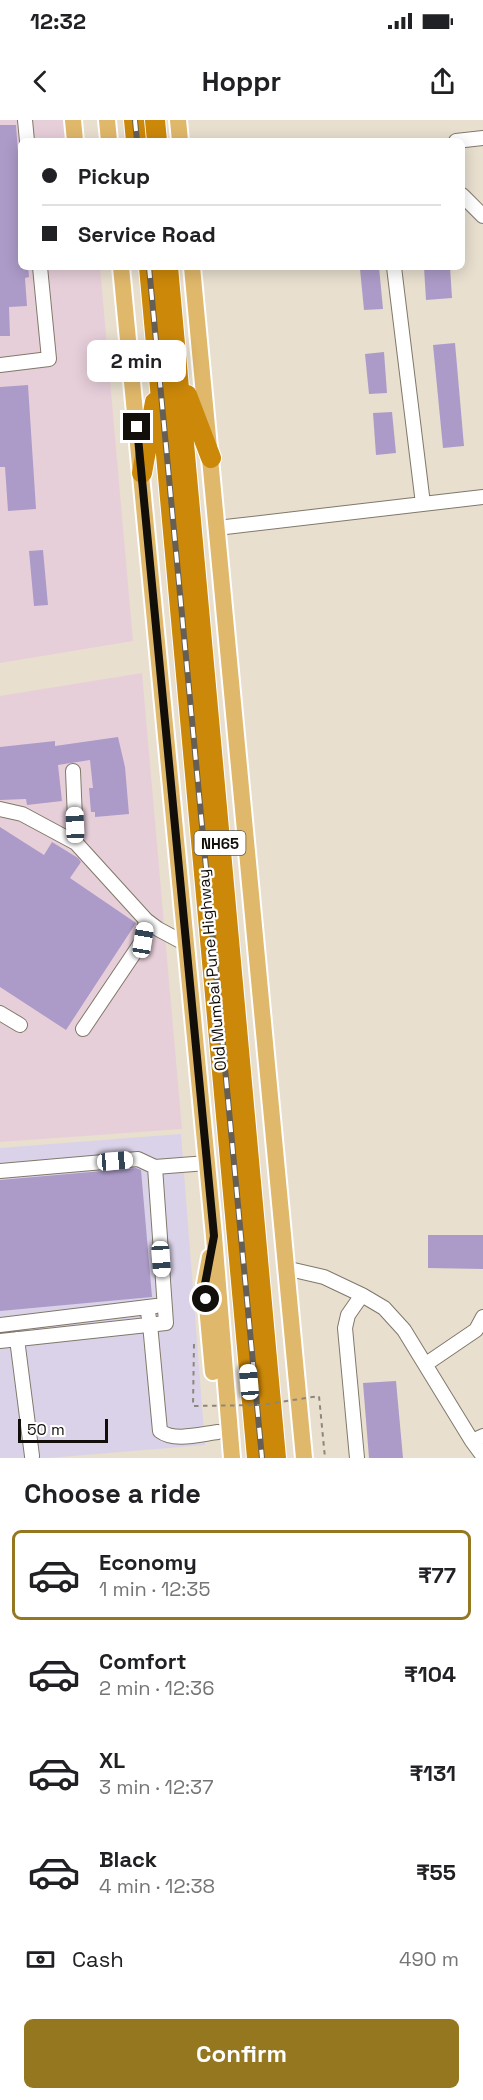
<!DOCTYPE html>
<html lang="en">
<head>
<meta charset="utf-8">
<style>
  :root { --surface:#fff; --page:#f2f2f2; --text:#202124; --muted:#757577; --line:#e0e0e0; --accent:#94771f }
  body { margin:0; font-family:"Space Grotesk",sans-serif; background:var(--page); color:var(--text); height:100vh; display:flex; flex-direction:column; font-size:22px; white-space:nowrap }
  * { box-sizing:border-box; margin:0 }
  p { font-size:20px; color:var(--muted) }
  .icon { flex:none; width:33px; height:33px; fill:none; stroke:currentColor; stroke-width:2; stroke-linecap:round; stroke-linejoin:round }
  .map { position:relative; height:1338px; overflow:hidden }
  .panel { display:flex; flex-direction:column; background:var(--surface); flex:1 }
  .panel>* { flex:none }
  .top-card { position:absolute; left:18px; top:18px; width:447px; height:132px; border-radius:9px; box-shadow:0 3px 15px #0003; display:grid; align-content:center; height:132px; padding:0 24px; background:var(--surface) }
  .scale { position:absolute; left:18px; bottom:15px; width:90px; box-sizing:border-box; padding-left:6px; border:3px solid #120f0a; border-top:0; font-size:16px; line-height:21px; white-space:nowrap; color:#120f0a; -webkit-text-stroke:4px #fff; paint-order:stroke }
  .end { position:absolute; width:27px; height:27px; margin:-14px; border:8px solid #120f0a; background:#fff; box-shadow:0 0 0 3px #fff }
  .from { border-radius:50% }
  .bubble { position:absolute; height:42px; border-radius:9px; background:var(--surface); box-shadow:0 3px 15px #0003; font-size:20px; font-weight:700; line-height:42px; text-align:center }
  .car { position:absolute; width:18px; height:36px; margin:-18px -9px; border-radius:8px; box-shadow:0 0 4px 2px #0007; background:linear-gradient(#fff 24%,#345 0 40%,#fff 0 76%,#345 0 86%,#fff 0) }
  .top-card b { display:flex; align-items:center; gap:21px; height:57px; font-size:22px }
  .top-card b+b { border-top:2px solid var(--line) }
  .top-card i { width:15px; height:15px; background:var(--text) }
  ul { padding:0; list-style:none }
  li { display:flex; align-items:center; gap:18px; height:90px; margin:0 12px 9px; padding:0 12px; border:3px solid transparent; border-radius:9px }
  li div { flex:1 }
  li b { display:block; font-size:22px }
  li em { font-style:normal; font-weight:700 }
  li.active { border-color:var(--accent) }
  li>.icon { width:54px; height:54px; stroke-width:1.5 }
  h2 { padding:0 24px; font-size:27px; line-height:72px }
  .pay { display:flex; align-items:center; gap:15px; height:66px; padding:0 24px; font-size:22px }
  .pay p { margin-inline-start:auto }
  .button { display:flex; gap:12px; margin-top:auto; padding:12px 24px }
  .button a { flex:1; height:69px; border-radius:9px; background:var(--accent); color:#fff; font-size:24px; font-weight:700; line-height:69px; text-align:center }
  .status { display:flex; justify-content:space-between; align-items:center; height:42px; padding:0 30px; background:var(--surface); direction:ltr }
  .status svg { height:16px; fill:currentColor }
  header { display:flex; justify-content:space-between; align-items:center; height:78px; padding:0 24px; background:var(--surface); font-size:27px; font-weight:700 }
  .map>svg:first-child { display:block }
  .commercial { fill:#dad2e8 }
  .industrial { fill:#e7cfda }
  .building { fill:#ac9bc8 }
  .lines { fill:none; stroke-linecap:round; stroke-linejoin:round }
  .minor-casing { stroke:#80786a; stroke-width:16 }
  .major-casing { stroke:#fff; stroke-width:20 }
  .highway-casing { stroke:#fff; stroke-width:22 }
  .minor { stroke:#fff; stroke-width:14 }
  .major { stroke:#e0b86b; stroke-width:16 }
  .highway { stroke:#cc8809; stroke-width:20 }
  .rail-casing { stroke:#655f56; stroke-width:6 }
  .rail { stroke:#fff; stroke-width:4; stroke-dasharray:11; stroke-linecap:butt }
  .path-bridge { stroke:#8d877b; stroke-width:2; stroke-dasharray:4.5 4.5; stroke-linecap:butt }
  .route { stroke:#120f0a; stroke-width:8 }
  .labels { text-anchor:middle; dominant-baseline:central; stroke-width:4.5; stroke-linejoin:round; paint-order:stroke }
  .shield { fill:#fff; stroke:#595754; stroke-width:1.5 }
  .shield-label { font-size:15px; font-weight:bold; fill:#120f0a }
  .street-label { font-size:16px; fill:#120f0a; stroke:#fff }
</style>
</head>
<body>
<div class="status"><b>12:32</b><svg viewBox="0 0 49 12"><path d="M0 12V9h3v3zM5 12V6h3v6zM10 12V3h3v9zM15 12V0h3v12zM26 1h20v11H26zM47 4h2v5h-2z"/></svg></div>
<header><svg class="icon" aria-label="back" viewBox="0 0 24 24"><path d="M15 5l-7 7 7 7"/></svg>Hoppr<svg class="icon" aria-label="share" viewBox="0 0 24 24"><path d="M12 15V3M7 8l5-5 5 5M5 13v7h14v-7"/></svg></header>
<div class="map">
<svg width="483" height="1338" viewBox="0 0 483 1338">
  <rect width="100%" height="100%" fill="#e8dfcf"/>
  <path class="commercial" d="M 181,1014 L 205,1325 L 48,1338 L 0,1338 L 0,1028 Z"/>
  <path class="industrial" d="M 0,0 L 67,0 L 69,21 L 21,21 L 21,147 L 100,147 L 133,521 L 0,543 Z
    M 142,553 L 182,1009 L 0,1022 L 0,576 Z"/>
  <path class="building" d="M 0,5 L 16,5 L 21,72 L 21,147 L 28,147 L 29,157 L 25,158 L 27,186 L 9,187 L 10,216 L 0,216 Z
    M 379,147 L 383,189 L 364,190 L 360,149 Z
    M 424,147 L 450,147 L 452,178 L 426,180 Z
    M 455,223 L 464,326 L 443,328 L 433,225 Z
    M 384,232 L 387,273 L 369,274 L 365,234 Z
    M 28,265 L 36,389 L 8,391 L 5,347 L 0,347 L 0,267 Z
    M 392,292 L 396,333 L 376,335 L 373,293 Z
    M 43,430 L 48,485 L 34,486 L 29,431 Z
    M 118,617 L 125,647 L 129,694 L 95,697 L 95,692 L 91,692 L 89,668 L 93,668 L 90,640 L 58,645 L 62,681 L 27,685 L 26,679 L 0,680 L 0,627 L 55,621 L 55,626 Z
    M 0,707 L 44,735 L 52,722 L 78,738 L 81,742 L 70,758 L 136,803 L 66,910 L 0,867 Z
    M 136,1048 L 141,1050 L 152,1177 L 0,1191 L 0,1060 Z
    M 428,1115 L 483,1115 L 483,1149 L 428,1148 Z
    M 396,1261 L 403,1338 L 369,1338 L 363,1263 Z"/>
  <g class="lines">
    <g class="minor-casing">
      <path id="minor" d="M 25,0 L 27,21
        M 456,21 L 483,18
        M 462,75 L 483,96
        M 394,147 L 423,384
        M 0,245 L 49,239 L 40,147
        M 217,408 L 483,377
        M 73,651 L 76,723
        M 0,689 L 22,694 L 76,723 L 146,800 L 158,809 L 186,824
        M 0,893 L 20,905
        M 83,909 L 143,820 L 146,800
        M 0,1051 L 138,1039 L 155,1047 L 207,1043
        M 285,1148 L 324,1157 L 362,1175 L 384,1188 L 404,1210 L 472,1321 L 483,1316
        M 147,1187 L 150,1204 L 160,1311 C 174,1322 201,1314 218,1312
        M 0,1205 L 156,1186
        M 17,1219 L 32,1336
        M 0,1221 L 166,1203 L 155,1047
        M 426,1244 L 476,1210 L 483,1197
        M 472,1321 L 483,1336
        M 357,1338 L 345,1208 L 348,1195 L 362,1175"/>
    </g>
    <g class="major-casing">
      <path id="major" d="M 73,0 L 75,21
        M 107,0 L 109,21
        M 178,0 L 180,21
        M 121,147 L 214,1116 L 232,1338
        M 192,147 L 304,1338
        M 210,1137 L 205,1164 L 213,1252"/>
    </g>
    <g class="highway-casing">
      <path id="highway" d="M 134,0 L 136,21
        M 155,0 L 157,21
        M 149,147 L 257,1338
        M 168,147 L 276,1338
        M 187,275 L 211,338
        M 142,353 L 155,282"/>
    </g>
    <use href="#minor" class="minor"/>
    <use href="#major" class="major"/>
    <use href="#highway" class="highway"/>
    <g class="rail-casing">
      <path id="rail" d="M 135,0 L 137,21
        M 149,147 L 262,1338"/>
    </g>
    <use href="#rail" class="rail"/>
    <path class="path-bridge" d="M 194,1224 L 193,1286 L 261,1285 L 319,1276 L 325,1338"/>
  </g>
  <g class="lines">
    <path class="route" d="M 137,307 L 214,1116 L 205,1164 L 206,1179"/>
  </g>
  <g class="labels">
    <rect class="shield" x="194.5" y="711" width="51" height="24" rx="4.5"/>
    <g class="shield-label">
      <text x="220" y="723">NH65</text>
    </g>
    <g class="street-label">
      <text transform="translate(212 850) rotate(-95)">Old Mumbai Pune Highway</text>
    </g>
  </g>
</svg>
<div class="scale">50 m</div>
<i class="end from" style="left:206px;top:1179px"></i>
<i class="end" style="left:137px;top:307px"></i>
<div class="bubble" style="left:87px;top:220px;width:99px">2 min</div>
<i class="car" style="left:75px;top:705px;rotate:358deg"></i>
<i class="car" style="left:143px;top:820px;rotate:9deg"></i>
<i class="car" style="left:115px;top:1041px;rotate:85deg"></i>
<i class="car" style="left:161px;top:1139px;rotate:176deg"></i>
<i class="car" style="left:249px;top:1262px;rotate:355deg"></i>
<div class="top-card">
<b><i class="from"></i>Pickup</b>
<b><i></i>Service Road</b>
</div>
</div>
<section class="panel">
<h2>Choose a ride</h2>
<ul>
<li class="active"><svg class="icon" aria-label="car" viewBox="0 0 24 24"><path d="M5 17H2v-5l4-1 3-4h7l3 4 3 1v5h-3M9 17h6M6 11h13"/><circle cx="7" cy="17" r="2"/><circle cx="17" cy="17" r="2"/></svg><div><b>Economy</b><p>1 min · 12:35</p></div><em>₹77</em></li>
<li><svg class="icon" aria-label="car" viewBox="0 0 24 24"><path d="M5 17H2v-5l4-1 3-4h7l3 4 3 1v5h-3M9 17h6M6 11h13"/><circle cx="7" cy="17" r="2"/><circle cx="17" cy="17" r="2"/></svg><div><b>Comfort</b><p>2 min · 12:36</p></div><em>₹104</em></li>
<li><svg class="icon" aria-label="car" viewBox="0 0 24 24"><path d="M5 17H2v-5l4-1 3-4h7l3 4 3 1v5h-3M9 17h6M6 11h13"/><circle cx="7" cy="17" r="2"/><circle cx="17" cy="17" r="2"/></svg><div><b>XL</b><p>3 min · 12:37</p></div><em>₹131</em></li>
<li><svg class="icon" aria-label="car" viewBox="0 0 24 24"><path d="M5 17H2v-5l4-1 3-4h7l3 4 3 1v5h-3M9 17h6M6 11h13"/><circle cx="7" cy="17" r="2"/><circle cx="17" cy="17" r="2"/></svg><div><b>Black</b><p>4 min · 12:38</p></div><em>₹55</em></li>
</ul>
<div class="pay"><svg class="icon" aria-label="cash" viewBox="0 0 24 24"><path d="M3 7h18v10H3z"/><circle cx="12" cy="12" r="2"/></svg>Cash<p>490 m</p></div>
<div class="button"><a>Confirm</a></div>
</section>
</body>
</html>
